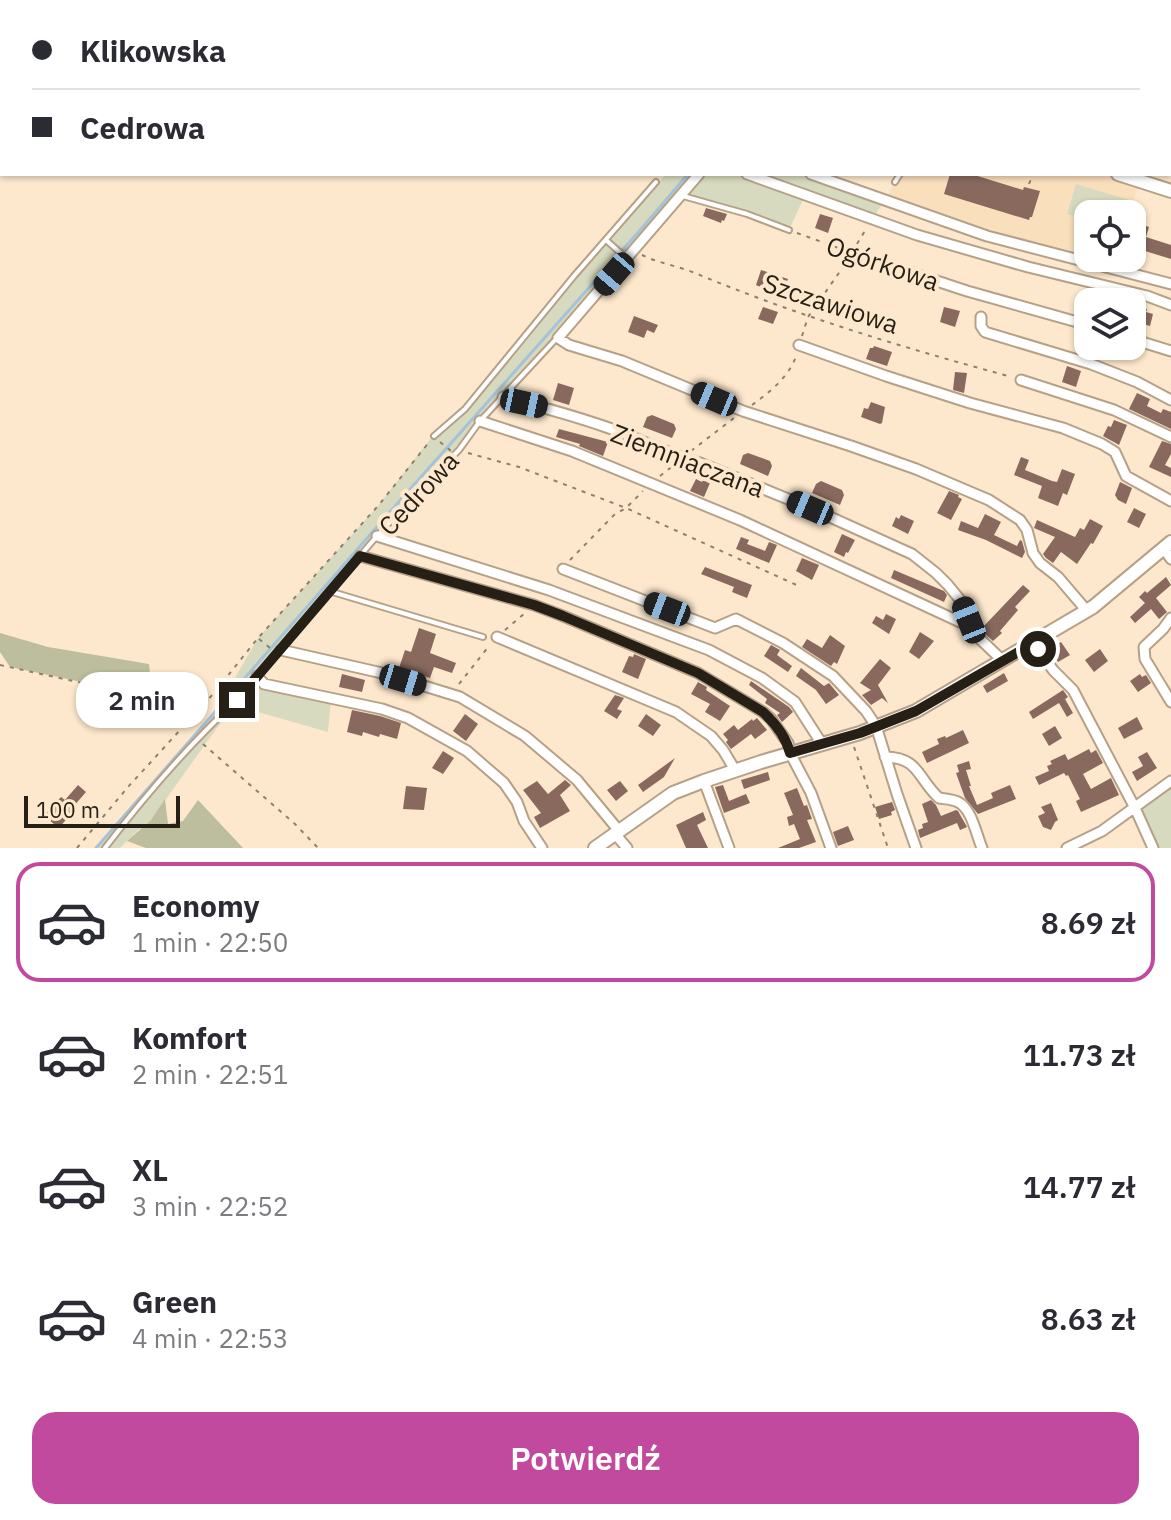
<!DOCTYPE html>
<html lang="pl">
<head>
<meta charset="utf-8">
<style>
  :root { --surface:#fff; --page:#f2f2f3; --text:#2b2b33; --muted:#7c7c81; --line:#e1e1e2; --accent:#c1499e }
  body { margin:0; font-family:"IBM Plex Sans",sans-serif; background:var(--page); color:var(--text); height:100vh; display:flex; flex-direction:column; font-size:30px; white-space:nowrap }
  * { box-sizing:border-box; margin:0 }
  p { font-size:26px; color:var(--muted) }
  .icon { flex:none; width:44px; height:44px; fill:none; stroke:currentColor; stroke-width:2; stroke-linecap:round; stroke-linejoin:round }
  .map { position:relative; height:848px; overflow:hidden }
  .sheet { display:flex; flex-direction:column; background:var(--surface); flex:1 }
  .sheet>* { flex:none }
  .hud { position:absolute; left:0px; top:0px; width:1172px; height:176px; box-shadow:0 2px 6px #0004; display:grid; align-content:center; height:176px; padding:0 32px; background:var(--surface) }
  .buttons { position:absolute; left:1074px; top:200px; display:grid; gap:16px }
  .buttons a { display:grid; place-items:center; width:72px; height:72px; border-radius:16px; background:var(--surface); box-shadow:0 2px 6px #0004; font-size:40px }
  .scale { position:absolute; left:24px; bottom:20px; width:156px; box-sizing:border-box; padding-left:8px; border:4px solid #261f15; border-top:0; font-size:22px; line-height:28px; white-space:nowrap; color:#261f15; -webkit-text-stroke:6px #fde8cd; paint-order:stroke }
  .end { position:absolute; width:36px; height:36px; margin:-18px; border:10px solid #261f15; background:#fff; box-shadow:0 0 0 4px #fff }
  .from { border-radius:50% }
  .bubble { position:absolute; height:56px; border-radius:24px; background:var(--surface); box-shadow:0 2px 6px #0004; font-size:26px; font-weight:600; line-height:56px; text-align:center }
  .car { position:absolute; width:24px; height:48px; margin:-24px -12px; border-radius:10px; box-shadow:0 0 6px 2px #0007; background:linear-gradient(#222 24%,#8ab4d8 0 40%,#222 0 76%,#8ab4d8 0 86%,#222 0) }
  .hud b { display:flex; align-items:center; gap:28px; height:76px; font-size:30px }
  .hud b+b { border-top:2px solid var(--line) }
  .hud i { width:20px; height:20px; background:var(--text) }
  ul { padding:14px 0 0; list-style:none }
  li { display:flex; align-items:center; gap:24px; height:120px; margin:0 16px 12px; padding:0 16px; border:4px solid transparent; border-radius:24px }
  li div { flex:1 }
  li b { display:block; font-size:30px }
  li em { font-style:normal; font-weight:600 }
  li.current { border-color:var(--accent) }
  li>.icon { width:72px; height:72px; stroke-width:1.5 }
  .cta { display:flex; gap:16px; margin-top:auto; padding:16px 32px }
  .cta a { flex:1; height:92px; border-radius:24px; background:var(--accent); color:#fff; font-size:32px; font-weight:600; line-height:92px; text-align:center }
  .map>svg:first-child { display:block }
  .built { fill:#fadfbd }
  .green { fill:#d8dabf }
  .forest { fill:#bcbe9d }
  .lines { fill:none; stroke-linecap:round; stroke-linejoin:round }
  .stream { stroke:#a4c2d9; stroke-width:3 }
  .building { fill:#89695e }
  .lane-casing { stroke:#b6a188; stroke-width:8 }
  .street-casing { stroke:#b6a188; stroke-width:13 }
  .secondary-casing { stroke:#b6a188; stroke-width:16 }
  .path { stroke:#8e806e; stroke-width:2; stroke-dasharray:4 6; stroke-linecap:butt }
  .lane { stroke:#fff; stroke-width:4 }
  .street { stroke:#fff; stroke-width:9 }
  .secondary { stroke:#fff; stroke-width:12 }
  .route { stroke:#261f15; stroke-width:10 }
  .labels { text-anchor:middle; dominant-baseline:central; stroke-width:8; stroke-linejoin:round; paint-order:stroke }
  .street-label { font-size:26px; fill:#261f15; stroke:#fde8cd }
</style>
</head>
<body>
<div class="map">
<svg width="1171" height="848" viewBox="0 0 1171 848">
  <rect width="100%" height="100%" fill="#fde8cd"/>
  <path class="built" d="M 567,0 L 775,0 L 774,2 L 575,2 Z
    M 900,174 L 1118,174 L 1139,181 L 1130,214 L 1088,214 L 1088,258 L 1117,258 L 1113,268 L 1034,249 L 885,200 Z"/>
  <path class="green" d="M 666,174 L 811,174 L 885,200 L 873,218 L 805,195 L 789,230 L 747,214 L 680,195 L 637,247 L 480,421 L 459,450 L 415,495 L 258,676 L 264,684 L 331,698 L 328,732 L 258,712 L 237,700 L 151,820 L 138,830 L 120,848 L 96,848 L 215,712 L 258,638 L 378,506 L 441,425 L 472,398 L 570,285 L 606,240 Z
    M 1076,184 L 1133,201 L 1129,214 L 1088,214 L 1088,220 L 1067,214 Z
    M 1171,781 L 1171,848 L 1153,848 L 1135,808 Z"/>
  <path class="forest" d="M 0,633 L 48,647 L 149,664 L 151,685 L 125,691 L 10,667 L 0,652 Z
    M 165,799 L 168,824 L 183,821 L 198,800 L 243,848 L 146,848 L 127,841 L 151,820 Z"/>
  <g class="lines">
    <path class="stream" d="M 820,2 L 821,0
      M 96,848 L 397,504 L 642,228 L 688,174"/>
  </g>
  <path class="building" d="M 950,174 L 971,174 L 1023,190 L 1024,187 L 1040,191 L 1032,217 L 1030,217 L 1029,220 L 944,194 Z
    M 706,208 L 727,214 L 724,221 L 722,220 L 721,223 L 703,216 Z
    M 820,214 L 833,218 L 828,233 L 815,228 Z
    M 1134,222 L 1149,227 L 1146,237 L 1171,245 L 1171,259 L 1132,247 L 1132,228 Z
    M 761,270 L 788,279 L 781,297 L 756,285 Z
    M 1137,306 L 1147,309 L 1146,312 L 1153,314 L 1150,326 L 1133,321 Z
    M 763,307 L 778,312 L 773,324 L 758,319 Z
    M 944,307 L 960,311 L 955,327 L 940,322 Z
    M 634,316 L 658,325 L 654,333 L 647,330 L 644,338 L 628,332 Z
    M 874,346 L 892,352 L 887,366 L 866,359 L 870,348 L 873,348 Z
    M 1067,366 L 1081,371 L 1076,387 L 1062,382 Z
    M 955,372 L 967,373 L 964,393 L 953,390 Z
    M 558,383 L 574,388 L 569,405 L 553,400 Z
    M 1137,393 L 1150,399 L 1147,406 L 1161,413 L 1163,409 L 1171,412 L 1171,429 L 1129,409 Z
    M 871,402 L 885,407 L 882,423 L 880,424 L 861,417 L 864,408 L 868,409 Z
    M 652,415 L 674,424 L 676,429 L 672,438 L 643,427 L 647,417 Z
    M 1114,420 L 1127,425 L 1119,445 L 1103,436 L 1108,426 L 1111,427 Z
    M 559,429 L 608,442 L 603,456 L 579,446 L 580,444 L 556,437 Z
    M 1162,441 L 1171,444 L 1171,454 L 1165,465 L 1171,468 L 1171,477 L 1149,467 Z
    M 748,453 L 770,461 L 772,466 L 768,476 L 740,464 L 743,455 Z
    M 1021,457 L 1029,460 L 1025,470 L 1052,481 L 1057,482 L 1062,469 L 1075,474 L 1067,495 L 1063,493 L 1058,506 L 1038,498 L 1042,486 L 1014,475 Z
    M 705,473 L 713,476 L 704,497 L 690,491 L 696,479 L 702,482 Z
    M 821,481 L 842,490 L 844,495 L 840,505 L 812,493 L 816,484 Z
    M 1120,482 L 1132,488 L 1126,504 L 1118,500 L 1115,495 Z
    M 949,491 L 959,495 L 958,497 L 962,499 L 951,520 L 937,513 Z
    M 1134,508 L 1146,514 L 1139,528 L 1127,522 Z
    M 985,514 L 1001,522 L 994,535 L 1017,546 L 1020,540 L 1022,541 L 1025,552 L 1022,558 L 986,540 L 958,530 L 961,521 L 978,528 Z
    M 901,515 L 914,521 L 908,534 L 892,526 L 896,517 L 899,519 Z
    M 1090,519 L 1103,526 L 1093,544 L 1091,543 L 1077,564 L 1061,552 L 1053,563 L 1046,558 L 1043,554 L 1055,537 L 1034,528 L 1037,520 L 1075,537 L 1080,528 L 1084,530 Z
    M 842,534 L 855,540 L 848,553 L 846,552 L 844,557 L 834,552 Z
    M 741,537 L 749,540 L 747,544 L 765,551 L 769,542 L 777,545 L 769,563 L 736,549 Z
    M 802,558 L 819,565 L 812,580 L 796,571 Z
    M 705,567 L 752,585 L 747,598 L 732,592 L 734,587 L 701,574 Z
    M 894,570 L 944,591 L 947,595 L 944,602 L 891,578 Z
    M 1166,577 L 1171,585 L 1156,598 L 1167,612 L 1159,619 L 1151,609 L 1135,623 L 1130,617 L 1145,603 L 1139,597 L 1145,591 L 1147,593 Z
    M 1023,585 L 1030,591 L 1015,607 L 1018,610 L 1000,631 L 1002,633 L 993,641 L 985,634 L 986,631 L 983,627 Z
    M 886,614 L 896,619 L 889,634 L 872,623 L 876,616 L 883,620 Z
    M 419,628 L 436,634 L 430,653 L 456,663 L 452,673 L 434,667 L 430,678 L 399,668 L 405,650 L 411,652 Z
    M 920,632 L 934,641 L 919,659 L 909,652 Z
    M 830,635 L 845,646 L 837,664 L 834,662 L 831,666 L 802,647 L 807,639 L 822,648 Z
    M 1061,642 L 1070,655 L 1058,662 L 1052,654 L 1055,652 L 1052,648 Z
    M 771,645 L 780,650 L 777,655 L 792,666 L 788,672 L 764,656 Z
    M 1100,649 L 1108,661 L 1094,672 L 1085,660 Z
    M 634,654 L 646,659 L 638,679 L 622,672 L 629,656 L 633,657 Z
    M 880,659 L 891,668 L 878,685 L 888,703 L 882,698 L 871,705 L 862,695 L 871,690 L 860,683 Z
    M 801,668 L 824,686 L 829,683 L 839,695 L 826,704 L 816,690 L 796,676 Z
    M 1004,673 L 1008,681 L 987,693 L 983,686 Z
    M 342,674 L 365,680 L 362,692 L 339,687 Z
    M 1140,674 L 1142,677 L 1146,675 L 1151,683 L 1138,692 L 1130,681 Z
    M 751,681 L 789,707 L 793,712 L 782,722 L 777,715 L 780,713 L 765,703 L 767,699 L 749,685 Z
    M 698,682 L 707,687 L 706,690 L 730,706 L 720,721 L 705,712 L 710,704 L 691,694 Z
    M 1063,690 L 1068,697 L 1065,699 L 1073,713 L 1067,717 L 1059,703 L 1033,719 L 1029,712 Z
    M 615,695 L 624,698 L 617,709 L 622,711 L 617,719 L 604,711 Z
    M 352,710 L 380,716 L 401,723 L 397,739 L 380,734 L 379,737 L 363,732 L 362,736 L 347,732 Z
    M 465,714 L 478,724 L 466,741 L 453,731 Z
    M 646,714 L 661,725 L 653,736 L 638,726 Z
    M 1137,717 L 1143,729 L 1124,739 L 1118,728 Z
    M 757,718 L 767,730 L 755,739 L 751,734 L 731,749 L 726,742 L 728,740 L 723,734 L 734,725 L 738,730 L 752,719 L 753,721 Z
    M 1055,726 L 1062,738 L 1049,746 L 1042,734 Z
    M 963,730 L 969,743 L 927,763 L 922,752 L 939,744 L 937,739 L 945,736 L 946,738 Z
    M 1089,749 L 1091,753 L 1096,750 L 1103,763 L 1083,774 L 1091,789 L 1111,778 L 1119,795 L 1081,812 L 1076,801 L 1080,799 L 1068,775 L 1066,776 L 1064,773 L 1039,785 L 1035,777 L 1049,771 L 1047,766 L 1052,764 L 1050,761 L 1065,754 L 1068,760 Z
    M 443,751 L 454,758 L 443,774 L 432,768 Z
    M 1147,752 L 1157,768 L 1137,781 L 1132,772 L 1143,766 L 1138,757 Z
    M 675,758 L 664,777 L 643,792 L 638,785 Z
    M 969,761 L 971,769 L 966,770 L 971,786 L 969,786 L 977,805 L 993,798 L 991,793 L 1010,785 L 1016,799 L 978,814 L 965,798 L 956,773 L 959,772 L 957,765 Z
    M 768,772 L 770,780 L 744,789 L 741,780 Z
    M 565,780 L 571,785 L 560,795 L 570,811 L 540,828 L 534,817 L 541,813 L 523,790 L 537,781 L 548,794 Z
    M 620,781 L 628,791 L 616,801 L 607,790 Z
    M 78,785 L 86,792 L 73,807 L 75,809 L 59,828 L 44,816 L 61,797 L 65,800 Z
    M 723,785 L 729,801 L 746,794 L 750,803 L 724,813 L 715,787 Z
    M 406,786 L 427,788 L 424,810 L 403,809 Z
    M 797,788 L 804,806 L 807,805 L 812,819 L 807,820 L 816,842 L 799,848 L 778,848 L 800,839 L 794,824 L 789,826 L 787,817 L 793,815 L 784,793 Z
    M 931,800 L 936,805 L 941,816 L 956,810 L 958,811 L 967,827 L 960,830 L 957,823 L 920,838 L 918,830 L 923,828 L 922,824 L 928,822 L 922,804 Z
    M 892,802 L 895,810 L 891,812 L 892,815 L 879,819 L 875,807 Z
    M 1051,803 L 1058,820 L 1055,822 L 1051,830 L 1043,827 L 1038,816 L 1045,813 L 1041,807 Z
    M 703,812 L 706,820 L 697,825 L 708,848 L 686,848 L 676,825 Z
    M 848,826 L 854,840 L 838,846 L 833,832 Z"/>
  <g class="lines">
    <g class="lane-casing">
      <path id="lane" d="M 895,182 L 900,174
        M 683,196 L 747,214 L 789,230
        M 606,240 L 625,257
        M 434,436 L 465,409 L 574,276 L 656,182
        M 329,591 L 483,637
        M 105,848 C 144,797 190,744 237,700 L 377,536 L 415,495 L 459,450 L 480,421 L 556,339"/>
    </g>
    <g class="street-casing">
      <path id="street" d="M 845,0 L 852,2
        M 959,0 L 967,2
        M 1060,0 L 1065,2
        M 834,2 L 835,0
        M 1170,37 L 1171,38
        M 1170,69 L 1171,70
        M 1170,100 L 1171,101
        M 1170,126 L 1171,126
        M 699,174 L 558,338 L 569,345 L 622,361 L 743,411 L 851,446 L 916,469 L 989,500 L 1020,520 L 1027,530 L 1033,553 L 1040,563 L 1058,577 L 1087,611
        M 747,174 L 917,235 L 1028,267 L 1147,296 L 1171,305
        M 811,174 L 987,236 L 1171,284
        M 852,253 L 967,291 L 1088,325
        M 981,317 L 981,326 L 985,332 L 1091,364 L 1137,382 L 1171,400
        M 1132,339 L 1171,351
        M 799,345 L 886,376 L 970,403 L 1063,428 L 1102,444 L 1115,452 L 1126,476 L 1171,501
        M 1021,380 L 1114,410 L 1171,437
        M 503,397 C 538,406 572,415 606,427 C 638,438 668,454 700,463 L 810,508 L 912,554 L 936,573 L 948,585 L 961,601 L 979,638 L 1003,661
        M 480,421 L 572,451 L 740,520 L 973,628
        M 377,536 L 549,590 L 709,650 L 762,678 L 795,702 L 822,744
        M 1164,549 L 1171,559
        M 360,556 L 534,605 L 563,616 L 698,673 L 763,712 L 771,719 L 788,743 L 790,753 L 811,793 L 831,848
        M 563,569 L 715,628 L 736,619 L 783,643 L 833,676 L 866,711 L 876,726 L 897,794 L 916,848
        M 1171,618 L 1163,629 L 1144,647 L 1145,659 L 1171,702
        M 497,637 L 676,712 L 711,736 L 723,750 L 735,770
        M 1034,643 L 1053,670 L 1073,690 L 1135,808 L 1153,848
        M 281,650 L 382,673 L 460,697 L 525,736 L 577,780 L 620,832
        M 257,676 L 264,684 L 382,709 L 408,718 L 467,751 L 504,783 L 517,802 L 524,821 L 542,848
        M 885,757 C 919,757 918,779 939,798 C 945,799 952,799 958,802 C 972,809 976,834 982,848
        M 704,781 L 729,848
        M 616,835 L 627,848
        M 1067,848 L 1102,831 L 1171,781"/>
    </g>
    <g class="secondary-casing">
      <path id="secondary" d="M 472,0 L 481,2
        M 794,2 L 796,0
        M 1118,174 L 1171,191
        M 595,848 L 673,793 L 704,781 L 761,762 L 860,733 L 916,711 L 1093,607 L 1171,542"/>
    </g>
    <path class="path" d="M 548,0 L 555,2
      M 776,2 L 777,0
      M 1029,184 L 1033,174
      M 797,233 L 844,250
      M 857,244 L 866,229
      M 642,255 C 658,263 678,266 695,273 C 798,316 904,348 1012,377
      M 802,336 L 808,317 L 848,260
      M 752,405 C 771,391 789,377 797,354
      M 440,442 L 451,451
      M 691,451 L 734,418
      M 468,453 L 519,467 L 626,508 L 801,587
      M 660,476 L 674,465
      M 570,560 L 614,515 L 626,508 L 643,491
      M 505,630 L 525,613
      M 259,639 L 270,648
      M 0,665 L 160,700 L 196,712
      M 459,684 L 489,646
      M 203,744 L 295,824 L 318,848
      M 854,747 L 888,848
      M 77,848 L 128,787 L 214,693 L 258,638 L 378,506 L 430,441"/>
    <use href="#lane" class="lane"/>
    <use href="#street" class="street"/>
    <use href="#secondary" class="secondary"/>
  </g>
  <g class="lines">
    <path class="route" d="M 237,700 L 360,556 L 534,605 L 563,616 L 698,673 L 763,712 C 775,723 786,737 790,753 L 860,733 L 916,711 L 1034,643 L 1038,649"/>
  </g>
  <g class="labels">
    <g class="street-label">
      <text transform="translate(883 263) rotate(19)">Ogórkowa</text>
      <text transform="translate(831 303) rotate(18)">Szczawiowa</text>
      <text transform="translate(688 460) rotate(21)">Ziemniaczana</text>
      <text transform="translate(418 493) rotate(-47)">Cedrowa</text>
    </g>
  </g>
</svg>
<div class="buttons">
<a><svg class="icon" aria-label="locate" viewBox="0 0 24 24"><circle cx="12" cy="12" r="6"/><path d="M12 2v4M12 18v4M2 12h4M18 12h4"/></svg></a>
<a><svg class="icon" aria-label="layers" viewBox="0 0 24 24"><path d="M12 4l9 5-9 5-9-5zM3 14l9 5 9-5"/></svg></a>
</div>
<div class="scale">100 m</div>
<i class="end from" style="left:1038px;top:649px"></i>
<i class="end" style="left:237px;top:700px"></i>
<div class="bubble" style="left:76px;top:672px;width:132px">2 min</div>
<i class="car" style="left:614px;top:274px;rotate:221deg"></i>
<i class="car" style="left:714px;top:399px;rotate:293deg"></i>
<i class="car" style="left:524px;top:403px;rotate:102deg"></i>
<i class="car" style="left:810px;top:508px;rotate:293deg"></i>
<i class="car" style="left:667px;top:609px;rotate:291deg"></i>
<i class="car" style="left:969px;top:620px;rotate:338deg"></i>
<i class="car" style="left:403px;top:680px;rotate:107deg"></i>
<div class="hud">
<b><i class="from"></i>Klikowska</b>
<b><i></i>Cedrowa</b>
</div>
</div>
<section class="sheet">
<ul>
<li class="current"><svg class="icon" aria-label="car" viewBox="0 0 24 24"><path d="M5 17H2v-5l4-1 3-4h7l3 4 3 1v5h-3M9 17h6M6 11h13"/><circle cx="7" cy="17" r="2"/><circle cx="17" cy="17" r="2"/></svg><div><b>Economy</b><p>1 min · 22:50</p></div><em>8.69 zł</em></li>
<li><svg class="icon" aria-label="car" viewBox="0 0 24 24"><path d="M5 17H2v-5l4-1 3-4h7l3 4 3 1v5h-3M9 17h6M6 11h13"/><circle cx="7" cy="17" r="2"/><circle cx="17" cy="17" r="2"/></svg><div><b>Komfort</b><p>2 min · 22:51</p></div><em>11.73 zł</em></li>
<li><svg class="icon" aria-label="car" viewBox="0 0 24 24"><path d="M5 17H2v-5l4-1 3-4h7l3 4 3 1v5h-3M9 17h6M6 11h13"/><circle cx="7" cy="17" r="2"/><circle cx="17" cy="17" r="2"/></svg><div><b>XL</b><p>3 min · 22:52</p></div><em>14.77 zł</em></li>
<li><svg class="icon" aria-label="car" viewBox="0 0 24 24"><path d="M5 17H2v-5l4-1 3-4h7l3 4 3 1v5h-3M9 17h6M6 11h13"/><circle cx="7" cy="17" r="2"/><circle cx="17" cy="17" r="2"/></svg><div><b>Green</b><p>4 min · 22:53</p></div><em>8.63 zł</em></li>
</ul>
<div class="cta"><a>Potwierdź</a></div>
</section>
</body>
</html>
